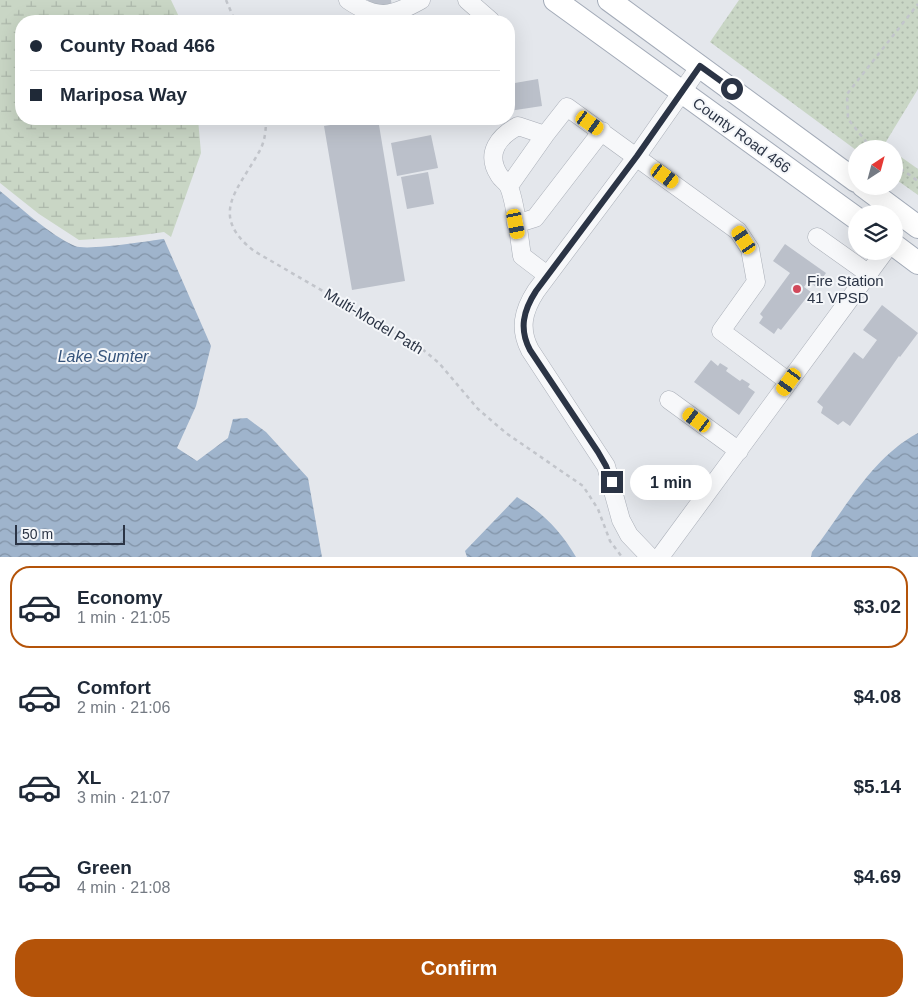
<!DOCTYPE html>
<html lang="en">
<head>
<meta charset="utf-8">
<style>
  :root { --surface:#fff; --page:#f2f2f3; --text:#1f2937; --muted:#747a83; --line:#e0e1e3; --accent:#b45309 }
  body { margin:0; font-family:Arial,sans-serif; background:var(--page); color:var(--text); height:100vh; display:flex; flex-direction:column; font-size:19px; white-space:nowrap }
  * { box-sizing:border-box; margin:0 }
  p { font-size:16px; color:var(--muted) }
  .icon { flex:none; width:28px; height:28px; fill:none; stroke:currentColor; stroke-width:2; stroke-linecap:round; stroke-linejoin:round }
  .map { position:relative; height:557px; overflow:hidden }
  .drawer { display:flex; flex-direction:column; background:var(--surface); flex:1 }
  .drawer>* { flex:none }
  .top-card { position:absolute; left:15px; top:15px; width:500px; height:110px; border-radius:20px; box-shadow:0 5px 20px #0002; display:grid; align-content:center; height:110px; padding:0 15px; background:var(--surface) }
  .needle { width:32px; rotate:36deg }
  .fabs { position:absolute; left:848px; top:140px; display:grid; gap:10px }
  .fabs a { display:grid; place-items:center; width:55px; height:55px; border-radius:50%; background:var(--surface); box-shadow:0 5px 20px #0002; font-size:25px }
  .scale { position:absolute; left:15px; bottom:12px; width:110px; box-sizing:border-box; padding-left:5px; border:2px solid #2b3445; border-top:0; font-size:14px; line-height:18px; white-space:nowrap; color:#2b3445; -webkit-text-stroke:4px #f4f6f9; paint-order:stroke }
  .end { position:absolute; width:22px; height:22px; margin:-11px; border:6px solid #2b3445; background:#fff; box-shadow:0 0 0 2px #fff }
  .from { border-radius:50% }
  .bubble { position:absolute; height:35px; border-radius:18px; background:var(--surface); box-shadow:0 5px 20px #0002; font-size:16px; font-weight:600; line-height:35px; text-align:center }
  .car { position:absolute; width:15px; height:30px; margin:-15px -8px; border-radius:6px; box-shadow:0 0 4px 1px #0007; background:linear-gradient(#f5c518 24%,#345 0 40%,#f5c518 0 76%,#345 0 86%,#f5c518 0) }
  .top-card b { display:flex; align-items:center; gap:18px; height:48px; font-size:19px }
  .top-card b+b { border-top:1px solid var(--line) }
  .top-card i { width:12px; height:12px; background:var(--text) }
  ul { padding:9px 0 0; list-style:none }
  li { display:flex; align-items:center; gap:15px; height:82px; margin:0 10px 8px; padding:0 5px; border:2px solid transparent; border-radius:20px }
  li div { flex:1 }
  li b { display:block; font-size:19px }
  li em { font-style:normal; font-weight:600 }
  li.current { border-color:var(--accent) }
  li>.icon { width:45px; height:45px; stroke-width:1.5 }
  .action { display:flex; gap:10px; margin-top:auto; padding:10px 15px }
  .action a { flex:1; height:58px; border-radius:20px; background:var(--accent); color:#fff; font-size:20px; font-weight:600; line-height:58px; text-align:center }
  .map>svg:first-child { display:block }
  .green { fill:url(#green-dots) }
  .wetland { fill:url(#wetland-marsh) }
  .water { fill:url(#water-waves) }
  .building { fill:#bbc0ca }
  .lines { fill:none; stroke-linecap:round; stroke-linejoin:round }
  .minor-casing { stroke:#a9aeb7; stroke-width:19 }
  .major-casing { stroke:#a3abb8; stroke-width:24 }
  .path { stroke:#c2c5cb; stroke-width:2.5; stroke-dasharray:4 4; stroke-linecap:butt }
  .minor { stroke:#f7f8fa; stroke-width:18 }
  .major { stroke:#fff; stroke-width:22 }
  .route { stroke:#2b3445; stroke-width:6 }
  .poi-dot { fill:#d1495b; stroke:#f4f6f9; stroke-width:2 }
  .labels { text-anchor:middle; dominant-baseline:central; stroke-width:4; stroke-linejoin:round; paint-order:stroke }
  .street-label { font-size:15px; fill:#2b3445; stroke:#f4f6f9 }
  .poi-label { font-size:15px; fill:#2b3445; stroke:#f4f6f9; text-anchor:start }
  .water-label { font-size:16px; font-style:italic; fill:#34527a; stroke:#f4f6f9 }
</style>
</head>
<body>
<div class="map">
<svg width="918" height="557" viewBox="0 0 918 557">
  <defs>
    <pattern id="green-dots" width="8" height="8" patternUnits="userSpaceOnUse" patternTransform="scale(1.25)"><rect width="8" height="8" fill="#c9d6c5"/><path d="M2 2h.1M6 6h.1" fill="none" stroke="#adb8ab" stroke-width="1.8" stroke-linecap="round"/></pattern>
    <pattern id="wetland-marsh" width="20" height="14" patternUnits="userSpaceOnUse" patternTransform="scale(1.25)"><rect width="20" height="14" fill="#c9d6c5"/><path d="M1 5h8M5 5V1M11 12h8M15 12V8" fill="none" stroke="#adb8ab"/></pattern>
    <pattern id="water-waves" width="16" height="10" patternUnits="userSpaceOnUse" patternTransform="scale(1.25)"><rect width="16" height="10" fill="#9fb4cc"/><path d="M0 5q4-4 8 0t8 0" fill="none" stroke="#8293a7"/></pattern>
  </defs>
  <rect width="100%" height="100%" fill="#e4e7ec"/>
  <path class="green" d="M 739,0 L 918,0 L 918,89 L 884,145 L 889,149 L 856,150 L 710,42 Z
    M 894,152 L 918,169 L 918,195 L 894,178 Z"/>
  <path class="wetland" d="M 0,0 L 171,0 L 181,21 L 21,21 L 21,119 L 198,119 L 201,153 L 171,237 L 164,232 L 127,237 L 79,240 L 39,214 L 0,183 Z"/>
  <path class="water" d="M 0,191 C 21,208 50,235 75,246 C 87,251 148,241 164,239 L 211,346 L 196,406 L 177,448 L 197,461 L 228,438 L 233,419 L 247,418 L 266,432 L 308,478 L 322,557 L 0,557 Z
    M 918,433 L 918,557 L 811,557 L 812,552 C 844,511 871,458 918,433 Z
    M 517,497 C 543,513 561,531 576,557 L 467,557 L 465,551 Z"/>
  <path class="building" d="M 368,0 L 391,0 L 392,6 L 369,8 Z
    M 538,79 L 542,106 L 509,111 L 509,84 Z
    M 367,119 L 378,119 L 405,281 L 352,290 L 324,126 Z
    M 431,135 L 438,168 L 397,176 L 391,143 Z
    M 428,172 L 434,204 L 407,209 L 401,177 Z
    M 785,244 L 826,273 L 816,287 L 808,281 L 804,287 L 811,292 L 781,330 L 778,328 L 774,334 L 759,323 L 763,317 L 760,314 L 790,273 L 773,261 Z
    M 882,305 L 918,333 L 900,357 L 899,356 L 850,426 L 843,421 L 838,425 L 821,413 L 823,407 L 817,402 L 854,352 L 863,359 L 877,340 L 863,330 Z
    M 711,360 L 718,366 L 720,363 L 728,368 L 726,371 L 740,381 L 742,379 L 750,384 L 748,387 L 755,392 L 739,415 L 694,382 Z"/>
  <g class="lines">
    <g class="minor-casing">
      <path id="minor" d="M 348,0 C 377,20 391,17 421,0
        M 467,0 L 491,21
        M 509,186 L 545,135
        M 516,224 L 535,218 L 602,131
        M 817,237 L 869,274
        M 547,275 L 522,256 C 519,237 516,204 509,187 C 507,182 502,180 499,175 C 485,153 499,136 518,126 L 545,135 L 567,107 L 738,231 L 750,249 L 756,282 L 721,331 L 789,382
        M 669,400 L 739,451
        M 650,557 L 629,535 L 621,520 L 606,466 L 530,350 C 519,329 523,311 536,291 L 637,156 L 700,66
        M 660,557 L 885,251"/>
    </g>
    <g class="major-casing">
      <path id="major" d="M 555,0 L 856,218
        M 609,0 L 856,181
        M 863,186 L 918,227
        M 894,245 L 918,263"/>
    </g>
    <path class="path" d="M 226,0 L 235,21
      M 266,119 C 266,130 265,142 259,152 C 238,190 208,215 254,251 L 421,348 L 439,363 L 478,409 L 506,433 L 583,486 L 598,509 L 610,541 L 622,557
      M 872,149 L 848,119 L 847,94 L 918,4
      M 894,164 L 918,181"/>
    <use href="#minor" class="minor"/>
    <use href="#major" class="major"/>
  </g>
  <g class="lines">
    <path class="route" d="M 612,482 L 606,466 L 598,452 L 530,350 C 519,329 523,311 536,291 L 637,156 L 700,66 L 732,89"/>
  </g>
  <circle class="poi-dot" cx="797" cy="289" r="5"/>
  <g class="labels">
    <g class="street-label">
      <text transform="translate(742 135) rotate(36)">County Road 466</text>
      <text transform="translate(374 321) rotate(31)">Multi-Model Path</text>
    </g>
    <g class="poi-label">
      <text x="807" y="280">Fire Station<tspan x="807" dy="17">41 VPSD</tspan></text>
    </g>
    <g class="water-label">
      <text x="103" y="356">Lake Sumter</text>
    </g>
  </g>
</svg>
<div class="fabs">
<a><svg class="needle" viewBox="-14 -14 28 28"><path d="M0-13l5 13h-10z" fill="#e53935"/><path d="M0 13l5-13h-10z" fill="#747a83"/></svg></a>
<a><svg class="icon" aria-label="layers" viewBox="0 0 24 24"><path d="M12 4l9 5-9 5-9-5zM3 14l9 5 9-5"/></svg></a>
</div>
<div class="scale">50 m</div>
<i class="end from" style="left:732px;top:89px"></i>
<i class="end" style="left:612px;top:482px"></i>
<div class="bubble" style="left:630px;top:465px;width:82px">1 min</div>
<i class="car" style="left:590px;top:123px;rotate:125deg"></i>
<i class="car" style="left:665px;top:176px;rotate:126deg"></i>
<i class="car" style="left:516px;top:224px;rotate:169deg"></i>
<i class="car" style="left:744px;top:240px;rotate:327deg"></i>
<i class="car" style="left:789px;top:382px;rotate:216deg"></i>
<i class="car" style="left:697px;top:420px;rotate:306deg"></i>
<div class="top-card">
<b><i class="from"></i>County Road 466</b>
<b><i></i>Mariposa Way</b>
</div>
</div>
<section class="drawer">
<ul>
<li class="current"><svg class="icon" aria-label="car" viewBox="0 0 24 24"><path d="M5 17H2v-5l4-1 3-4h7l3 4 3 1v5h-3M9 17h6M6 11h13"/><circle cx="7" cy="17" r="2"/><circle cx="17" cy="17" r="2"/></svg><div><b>Economy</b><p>1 min · 21:05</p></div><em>$3.02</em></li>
<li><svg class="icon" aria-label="car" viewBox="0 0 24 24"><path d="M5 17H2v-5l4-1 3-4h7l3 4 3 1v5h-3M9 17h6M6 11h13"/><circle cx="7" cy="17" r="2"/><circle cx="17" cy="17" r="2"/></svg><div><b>Comfort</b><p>2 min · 21:06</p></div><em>$4.08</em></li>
<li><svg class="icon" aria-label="car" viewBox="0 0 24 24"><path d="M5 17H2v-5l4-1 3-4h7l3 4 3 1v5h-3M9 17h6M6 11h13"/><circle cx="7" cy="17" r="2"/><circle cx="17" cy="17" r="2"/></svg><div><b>XL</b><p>3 min · 21:07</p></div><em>$5.14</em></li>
<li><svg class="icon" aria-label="car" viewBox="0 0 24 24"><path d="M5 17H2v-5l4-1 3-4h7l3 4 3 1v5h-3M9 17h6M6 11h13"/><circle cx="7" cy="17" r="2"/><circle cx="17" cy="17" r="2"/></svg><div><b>Green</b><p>4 min · 21:08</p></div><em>$4.69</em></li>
</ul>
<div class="action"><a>Confirm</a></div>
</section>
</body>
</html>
